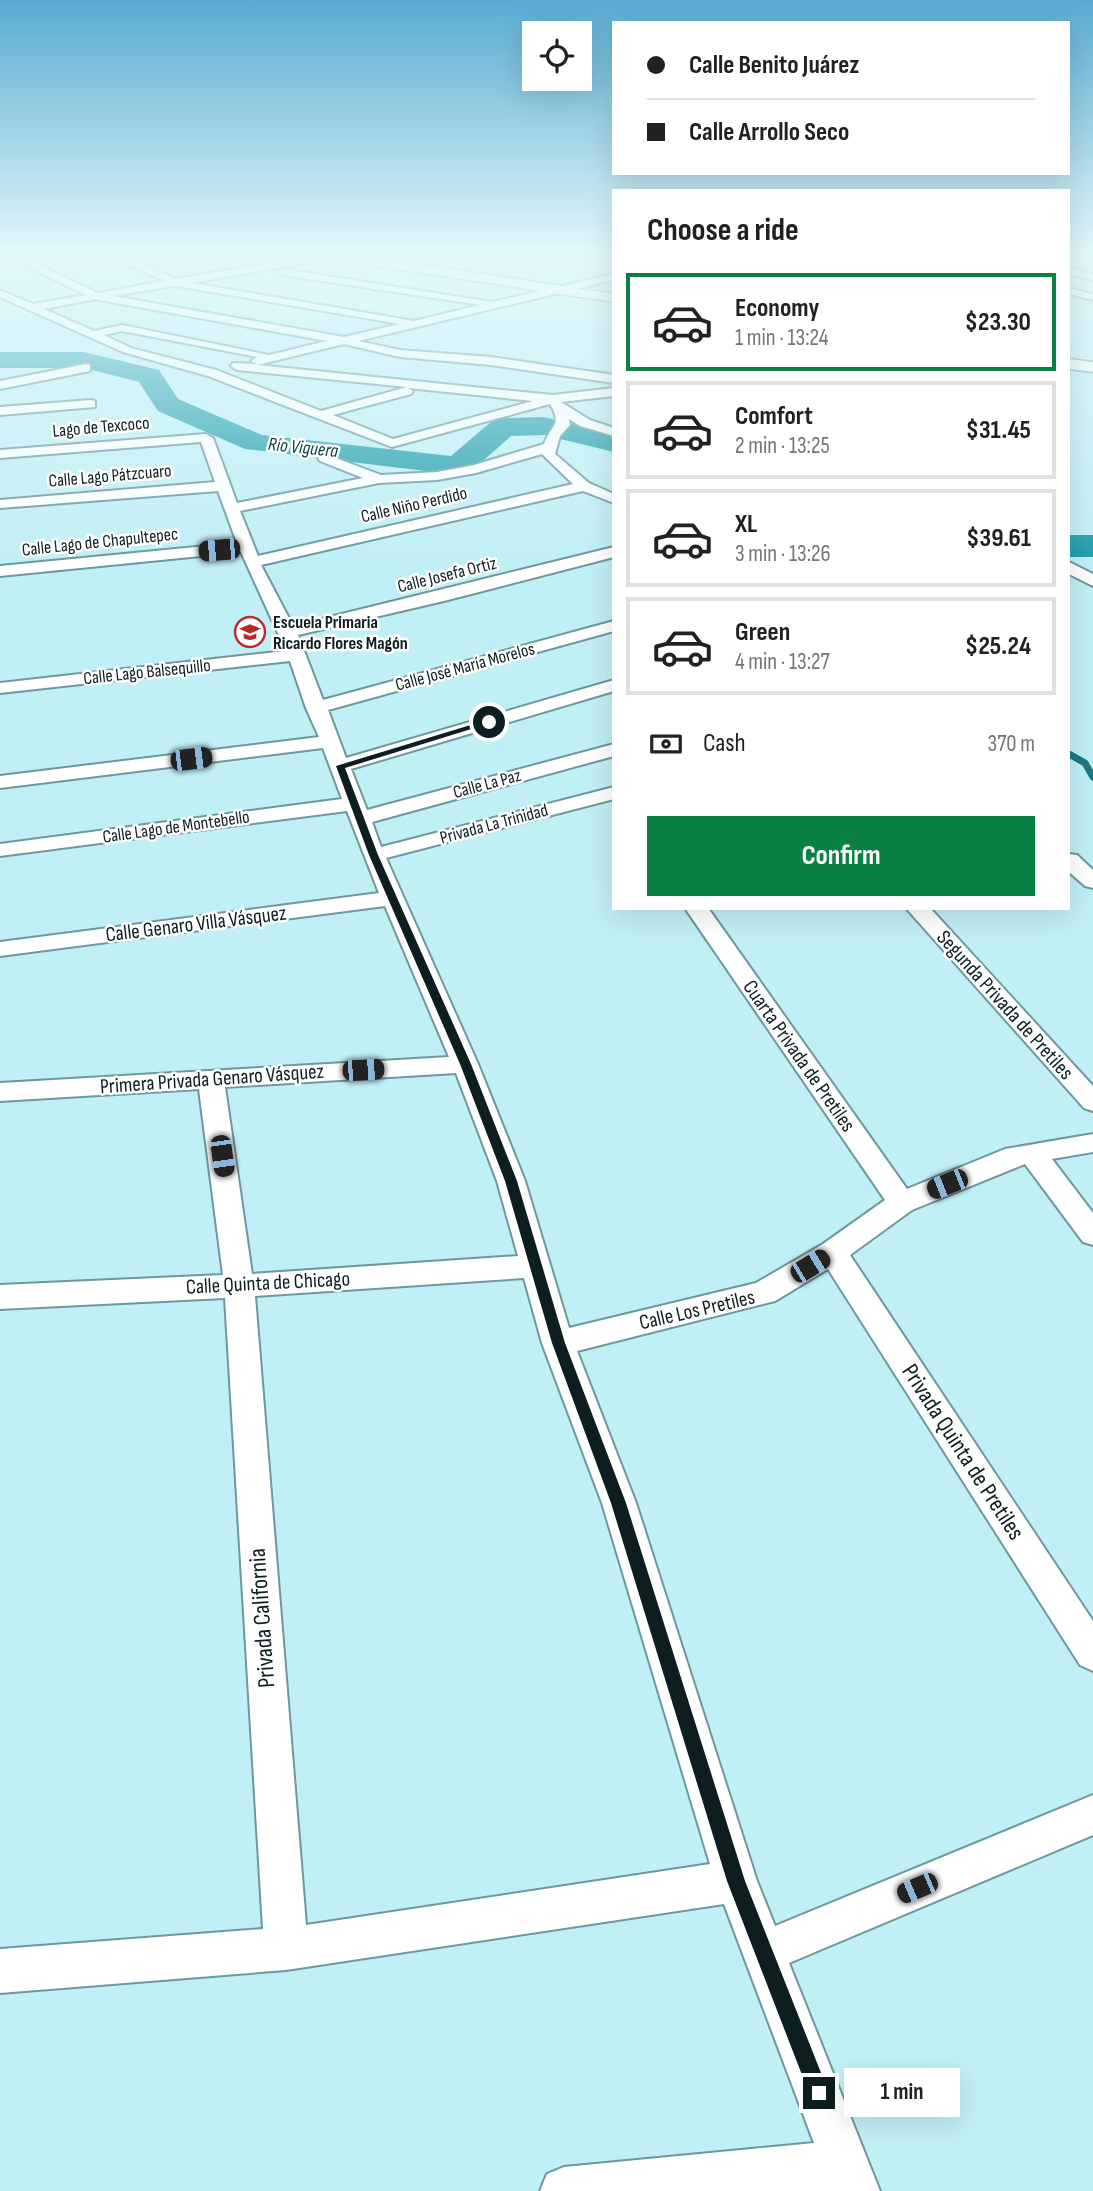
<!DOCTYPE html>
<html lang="en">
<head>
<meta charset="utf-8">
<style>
  :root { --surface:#fff; --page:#f6f6f6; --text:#202124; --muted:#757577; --line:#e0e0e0; --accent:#0b8043 }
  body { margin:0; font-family:"Sofia Sans Condensed",sans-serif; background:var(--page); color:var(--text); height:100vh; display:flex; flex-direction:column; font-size:26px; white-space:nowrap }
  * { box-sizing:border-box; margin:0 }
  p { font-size:23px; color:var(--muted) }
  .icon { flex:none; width:38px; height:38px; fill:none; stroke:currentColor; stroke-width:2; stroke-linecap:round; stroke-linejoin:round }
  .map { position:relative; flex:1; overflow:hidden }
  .side { position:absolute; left:612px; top:189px; width:458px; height:721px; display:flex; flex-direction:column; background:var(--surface); border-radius:0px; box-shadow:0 7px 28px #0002 }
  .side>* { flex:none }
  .hud { position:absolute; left:612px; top:21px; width:458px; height:154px; border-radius:0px; box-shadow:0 7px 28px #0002; display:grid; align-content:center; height:154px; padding:0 35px; background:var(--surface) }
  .controls { position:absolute; left:522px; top:21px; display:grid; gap:14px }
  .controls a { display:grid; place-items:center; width:70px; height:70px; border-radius:0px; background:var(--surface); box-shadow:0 7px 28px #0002; font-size:35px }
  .end { position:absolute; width:32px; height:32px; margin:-16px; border:9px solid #0c1e20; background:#fff; box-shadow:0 0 0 4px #fff }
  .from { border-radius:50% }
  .bubble { position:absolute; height:49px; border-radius:0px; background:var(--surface); box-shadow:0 7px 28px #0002; font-size:23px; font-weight:700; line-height:49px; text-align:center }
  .car { position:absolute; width:21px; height:42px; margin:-21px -10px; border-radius:9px; box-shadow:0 0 5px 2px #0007; background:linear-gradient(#222 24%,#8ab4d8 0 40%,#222 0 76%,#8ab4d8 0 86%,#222 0) }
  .hud b { display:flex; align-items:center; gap:24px; height:66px; font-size:26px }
  .hud b+b { border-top:2px solid var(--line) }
  .hud i { width:18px; height:18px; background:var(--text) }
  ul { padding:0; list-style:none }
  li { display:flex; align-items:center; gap:21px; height:98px; margin:0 14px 10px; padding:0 21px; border:4px solid var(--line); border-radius:0px }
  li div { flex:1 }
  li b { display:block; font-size:26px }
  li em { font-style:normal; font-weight:700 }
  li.selected { border-color:var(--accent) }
  li>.icon { width:63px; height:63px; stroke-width:1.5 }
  h2 { padding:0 35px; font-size:32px; line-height:84px }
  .pay { display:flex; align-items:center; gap:18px; height:77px; padding:0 35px; font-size:26px }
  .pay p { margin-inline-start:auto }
  .button { display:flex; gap:14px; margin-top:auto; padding:14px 35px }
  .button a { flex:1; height:80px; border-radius:0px; background:var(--accent); color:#fff; font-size:28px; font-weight:700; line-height:80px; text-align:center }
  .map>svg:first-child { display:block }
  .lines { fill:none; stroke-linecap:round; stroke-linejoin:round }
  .stream { stroke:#1b7883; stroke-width:7 }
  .river { fill:#219ead; fill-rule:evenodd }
  .street-casing { stroke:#6c989e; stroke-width:4 }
  .secondary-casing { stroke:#6c989e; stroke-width:3 }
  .street { fill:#fff; fill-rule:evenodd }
  .secondary { fill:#fff; fill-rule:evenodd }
  .route { fill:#0c1e20 }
  .labels { text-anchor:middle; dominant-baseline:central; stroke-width:5; stroke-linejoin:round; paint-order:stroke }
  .far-street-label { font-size:18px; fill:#0c1e20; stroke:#fff }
  .far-poi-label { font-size:18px; font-weight:bold; fill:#0c1e20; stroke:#fff; text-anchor:start }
  .far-water-label { font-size:19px; font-style:italic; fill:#063d43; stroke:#fff }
  .street-label { font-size:21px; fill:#0c1e20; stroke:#fff }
  .near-street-label { font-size:24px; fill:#0c1e20; stroke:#fff }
</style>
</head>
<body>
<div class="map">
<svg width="1093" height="2191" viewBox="0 0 1093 2191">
  <rect width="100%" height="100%" fill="#c1eff6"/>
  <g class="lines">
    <path class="stream" d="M 1069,754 L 1085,763 L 1093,777"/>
    <path class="river" d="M 0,352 L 84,352 L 159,370 L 178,399 L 262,435 L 451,456 L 492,421 L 503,418 L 544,417 L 614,434 L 614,452 L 544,435 L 511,436 L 469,473 L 458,475 L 245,449 L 158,411 L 139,382 L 84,368 L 0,368 Z
      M 1069,535 L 1093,535 L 1093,557 L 1069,557 Z"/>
    <g class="street-casing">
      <path id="street" d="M 104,254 L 118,254 L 176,279 L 320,254 L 336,254 L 332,258 L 192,283 L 414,321 L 480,305 L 283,275 L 278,272 L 283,269 L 492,302 L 614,274 L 614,280 L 358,341 L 400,350 L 491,357 L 614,375 L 614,383 L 491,365 L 400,357 L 344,344 L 257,365 L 553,395 L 614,388 L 614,396 L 561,402 L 590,420 L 614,428 L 614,436 L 580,426 L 569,419 L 570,425 L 560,436 L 555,454 L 589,483 L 614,494 L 614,503 L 583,491 L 261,565 L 293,626 L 614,547 L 614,557 L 444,601 L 298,635 L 323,700 L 614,621 L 614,631 L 328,710 L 346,758 L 614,680 L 614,691 L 351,769 L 367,810 L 614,744 L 614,756 L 372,822 L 381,847 L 614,787 L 614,799 L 386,858 L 478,1064 L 525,1181 L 569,1328 L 756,1283 L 823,1244 L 885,1200 L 685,908 L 708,908 L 907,1189 L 1005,1149 L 1093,1134 L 1093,1152 L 1052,1159 L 1093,1213 L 1093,1245 L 1083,1242 L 1025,1164 L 912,1210 L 850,1255 L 1093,1621 L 1093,1671 L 1080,1665 L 828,1269 L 775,1301 L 577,1351 L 636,1503 L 757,1881 L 775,1926 L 1093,1795 L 1093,1835 L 789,1963 L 880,2191 L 540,2191 L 547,2174 L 564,2167 L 814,2143 L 724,1904 L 286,1970 L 0,1993 L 0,1949 L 263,1929 L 225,1298 L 0,1309 L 0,1285 L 223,1275 L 199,1089 L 0,1101 L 0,1083 L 449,1057 L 385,906 L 0,956 L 0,942 L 379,893 L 347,811 L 0,856 L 0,844 L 342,799 L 323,748 L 0,788 L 0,776 L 319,737 L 306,708 L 290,661 L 0,693 L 0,683 L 286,651 L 241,552 L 0,576 L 0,566 L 237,543 L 218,491 L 0,508 L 0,500 L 215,482 L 201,442 L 0,458 L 0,450 L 206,434 L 213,438 L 237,503 L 363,478 L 320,461 L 318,458 L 325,454 L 381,475 L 437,472 L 474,465 L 544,444 C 551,424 563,426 550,404 L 392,447 L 208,376 L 123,352 L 0,297 L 0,290 L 33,304 L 86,295 L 25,265 L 24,263 L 29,260 L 98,293 L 164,281 ZM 174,286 L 176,286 L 400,324 L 344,337 L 113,296 ZM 96,299 L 99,300 L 327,341 L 269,355 L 122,325 L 94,331 L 44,309 ZM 122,331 L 257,357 L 251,361 L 257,364 L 233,363 L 231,366 L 237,370 L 407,387 L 321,411 L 216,370 L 131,348 L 104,335 ZM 408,388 L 533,401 L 393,439 L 333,415 L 411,394 L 413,391 ZM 542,454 L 573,484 L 258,556 L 240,511 L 379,483 L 437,480 L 476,473 ZM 456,1073 L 497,1181 L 518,1256 L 252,1274 L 225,1087 ZM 524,1278 L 542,1343 L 602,1503 L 710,1864 L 306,1925 L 255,1296 Z
        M 416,254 L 447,254 L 375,265 L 370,262 Z
        M 1087,254 L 1093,254 L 1093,257 L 1089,256 Z
        M 1069,268 L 1093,274 L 1093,280 L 1069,274 Z
        M 1069,288 L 1093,294 L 1093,300 L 1069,294 Z
        M 86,364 L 90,365 L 90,371 L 0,389 L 0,381 Z
        M 91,400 L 95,401 L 95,407 L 0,415 L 0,407 Z
        M 1069,562 L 1093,574 L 1093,586 L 1069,574 Z
        M 1069,854 L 1077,855 L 1093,870 L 1093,888 L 1085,886 L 1069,872 Z
        M 906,908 L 930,908 L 1093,1086 L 1093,1111 L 1084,1108 Z"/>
    </g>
    <g class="secondary-casing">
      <path id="secondary" d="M 317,254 L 352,254 L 614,294 L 614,302 L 324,258 Z
        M 1069,359 L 1093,362 L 1093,372 L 1069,369 Z"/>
    </g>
    <use href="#street" class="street"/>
    <use href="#secondary" class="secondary"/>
  </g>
  <linearGradient id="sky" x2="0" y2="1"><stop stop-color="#58abd0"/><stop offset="0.45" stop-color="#e3f8fb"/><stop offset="1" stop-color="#e3f8fb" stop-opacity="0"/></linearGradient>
  <rect width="1093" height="561" fill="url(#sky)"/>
  <path class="route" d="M 487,720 L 494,722 L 345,768 L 378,855 L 471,1064 L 517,1181 L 565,1343 L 626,1503 L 745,1881 L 829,2093 L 826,2100 L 819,2103 L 812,2100 L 809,2093 L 727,1881 L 611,1503 L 552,1343 L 505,1181 L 460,1064 L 369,855 L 336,766 Z"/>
  <defs>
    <g id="school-ring" transform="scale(1.575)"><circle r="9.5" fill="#fff" stroke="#b92a26" stroke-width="1.5"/><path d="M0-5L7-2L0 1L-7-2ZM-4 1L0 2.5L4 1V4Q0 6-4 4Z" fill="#b92a26"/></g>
  </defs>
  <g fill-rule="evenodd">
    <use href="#school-ring" x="250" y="632"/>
  </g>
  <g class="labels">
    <g class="far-street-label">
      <text transform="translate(101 427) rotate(-5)">Lago de Texcoco</text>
      <text transform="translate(110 476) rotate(-5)">Calle Lago Pátzcuaro</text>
      <text transform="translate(414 505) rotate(-13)">Calle Niño Perdido</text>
      <text transform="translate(100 542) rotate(-6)">Calle Lago de Chapultepec</text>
      <text transform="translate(447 575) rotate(-14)">Calle Josefa Ortiz</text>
      <text transform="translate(465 667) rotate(-15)">Calle José María Morelos</text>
      <text transform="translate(147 672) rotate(-6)">Calle Lago Balsequillo</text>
      <text transform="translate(487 784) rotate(-15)">Calle La Paz</text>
      <text transform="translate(494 824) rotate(-15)">Privada La Trinidad</text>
      <text transform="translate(176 827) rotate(-8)">Calle Lago de Montebello</text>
    </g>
    <g class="far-poi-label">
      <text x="273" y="622">Escuela Primaria<tspan x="273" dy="21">Ricardo Flores Magón</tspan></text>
    </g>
    <g class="far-water-label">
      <text transform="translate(303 448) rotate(6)">Río Viguera</text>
    </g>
    <g class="street-label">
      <text transform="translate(196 924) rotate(-7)">Calle Genaro Villa Vásquez</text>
      <text transform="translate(1005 1005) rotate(48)">Segunda Privada de Pretiles</text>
      <text transform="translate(799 1056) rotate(55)">Cuarta Privada de Pretiles</text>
      <text transform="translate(212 1079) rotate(-4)">Primera Privada Genaro Vásquez</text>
      <text transform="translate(268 1283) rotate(-3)">Calle Quinta de Chicago</text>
      <text transform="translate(697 1310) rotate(-13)">Calle Los Pretiles</text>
    </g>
    <g class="near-street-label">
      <text transform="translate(963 1452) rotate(57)">Privada Quinta de Pretiles</text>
      <text transform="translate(262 1618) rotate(-94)">Privada California</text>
    </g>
  </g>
</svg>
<div class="controls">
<a><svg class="icon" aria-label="locate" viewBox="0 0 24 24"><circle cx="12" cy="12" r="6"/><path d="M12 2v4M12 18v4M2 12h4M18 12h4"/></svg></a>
</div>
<i class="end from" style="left:489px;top:722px"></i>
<i class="end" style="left:819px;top:2093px"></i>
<div class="bubble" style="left:844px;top:2068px;width:116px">1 min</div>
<i class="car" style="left:219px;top:550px;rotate:265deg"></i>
<i class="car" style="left:191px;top:759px;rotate:83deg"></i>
<i class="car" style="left:363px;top:1070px;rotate:87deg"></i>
<i class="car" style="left:222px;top:1156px;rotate:172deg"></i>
<i class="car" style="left:947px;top:1184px;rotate:248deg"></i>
<i class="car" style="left:810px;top:1266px;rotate:59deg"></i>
<i class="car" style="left:917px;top:1888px;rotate:247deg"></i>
<div class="hud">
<b><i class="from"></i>Calle Benito Juárez</b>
<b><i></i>Calle Arrollo Seco</b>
</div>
<section class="side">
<h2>Choose a ride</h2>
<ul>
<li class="selected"><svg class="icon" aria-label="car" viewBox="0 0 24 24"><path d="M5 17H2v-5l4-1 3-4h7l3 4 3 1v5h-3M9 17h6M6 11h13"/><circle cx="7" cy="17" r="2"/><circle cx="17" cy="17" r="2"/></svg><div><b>Economy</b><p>1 min · 13:24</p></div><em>$23.30</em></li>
<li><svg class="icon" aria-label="car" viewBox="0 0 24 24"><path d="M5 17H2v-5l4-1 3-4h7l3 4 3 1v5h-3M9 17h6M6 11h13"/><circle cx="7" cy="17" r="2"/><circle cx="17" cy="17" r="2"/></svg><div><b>Comfort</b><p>2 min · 13:25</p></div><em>$31.45</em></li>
<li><svg class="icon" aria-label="car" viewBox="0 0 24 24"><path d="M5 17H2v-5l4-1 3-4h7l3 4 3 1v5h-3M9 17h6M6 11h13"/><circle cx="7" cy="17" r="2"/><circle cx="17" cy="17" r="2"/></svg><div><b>XL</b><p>3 min · 13:26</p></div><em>$39.61</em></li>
<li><svg class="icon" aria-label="car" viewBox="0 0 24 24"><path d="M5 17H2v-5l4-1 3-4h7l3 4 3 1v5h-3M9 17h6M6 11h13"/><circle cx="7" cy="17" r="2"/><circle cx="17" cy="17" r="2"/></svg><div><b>Green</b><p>4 min · 13:27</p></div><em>$25.24</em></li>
</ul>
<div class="pay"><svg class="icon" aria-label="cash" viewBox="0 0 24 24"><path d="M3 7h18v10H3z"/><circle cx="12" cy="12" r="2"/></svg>Cash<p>370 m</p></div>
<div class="button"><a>Confirm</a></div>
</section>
</div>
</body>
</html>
